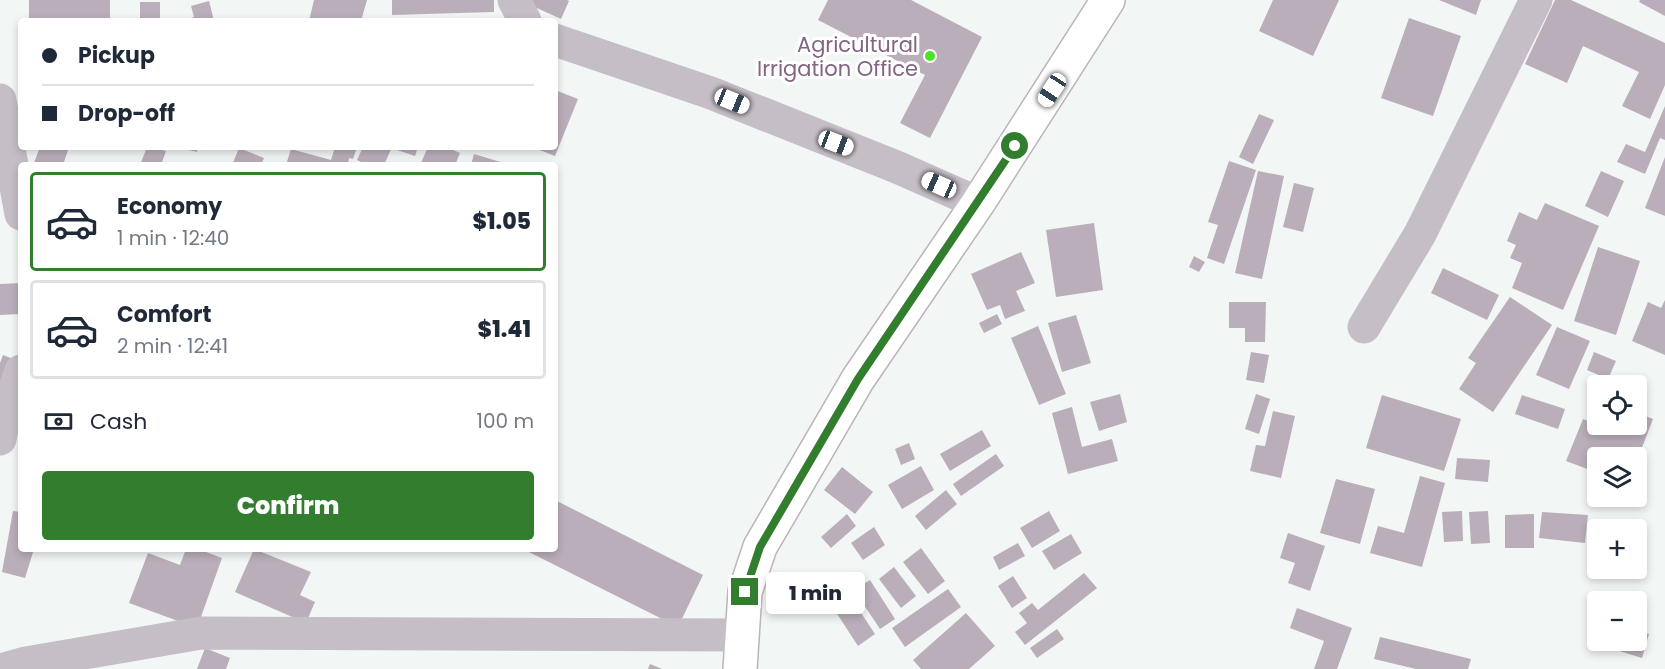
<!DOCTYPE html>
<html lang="en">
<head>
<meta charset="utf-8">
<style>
  :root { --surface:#fff; --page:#f2f2f3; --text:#1f2937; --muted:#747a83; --line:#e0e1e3; --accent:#327d2e }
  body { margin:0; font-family:Poppins,sans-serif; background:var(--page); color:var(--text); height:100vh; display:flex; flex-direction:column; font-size:22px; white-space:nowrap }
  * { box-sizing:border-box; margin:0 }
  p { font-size:20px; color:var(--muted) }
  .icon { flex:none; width:33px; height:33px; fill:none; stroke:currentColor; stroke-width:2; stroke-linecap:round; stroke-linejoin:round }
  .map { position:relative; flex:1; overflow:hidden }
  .sheet { position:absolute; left:18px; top:162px; width:540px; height:390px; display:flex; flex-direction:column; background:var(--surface); border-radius:6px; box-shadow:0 3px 9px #0003 }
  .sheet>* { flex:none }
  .banner { position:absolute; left:18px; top:18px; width:540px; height:132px; border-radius:6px; box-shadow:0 3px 9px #0003; display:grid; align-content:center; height:132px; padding:0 24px; background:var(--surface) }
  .buttons { position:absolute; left:1587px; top:375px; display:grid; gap:12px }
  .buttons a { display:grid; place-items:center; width:60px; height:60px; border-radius:6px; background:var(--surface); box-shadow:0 3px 9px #0003; font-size:30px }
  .end { position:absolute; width:27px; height:27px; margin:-14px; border:8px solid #327d2e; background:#fff; box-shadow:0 0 0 3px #fff }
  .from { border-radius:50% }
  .bubble { position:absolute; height:42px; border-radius:6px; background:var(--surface); box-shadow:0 3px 9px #0003; font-size:20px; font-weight:800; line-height:42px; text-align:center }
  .car { position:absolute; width:18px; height:36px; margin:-18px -9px; border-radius:8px; box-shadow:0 0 4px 2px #0007; background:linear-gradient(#fff 24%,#345 0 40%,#fff 0 76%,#345 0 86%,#fff 0) }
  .banner b { display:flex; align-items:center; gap:21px; height:57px; font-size:22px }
  .banner b+b { border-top:2px solid var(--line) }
  .banner i { width:15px; height:15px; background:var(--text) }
  ul { padding:10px 0 0; list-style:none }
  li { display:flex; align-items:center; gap:18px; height:99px; margin:0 12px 9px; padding:0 12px; border:3px solid var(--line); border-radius:6px }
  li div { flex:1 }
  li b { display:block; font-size:22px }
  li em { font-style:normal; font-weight:800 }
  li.current { border-color:var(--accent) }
  li>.icon { width:54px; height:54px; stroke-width:1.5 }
  .pay { display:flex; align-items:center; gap:15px; height:66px; padding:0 24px; font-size:22px }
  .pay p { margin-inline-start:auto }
  .action { display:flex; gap:12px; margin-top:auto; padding:12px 24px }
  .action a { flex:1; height:69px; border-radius:6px; background:var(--accent); color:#fff; font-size:24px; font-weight:800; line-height:69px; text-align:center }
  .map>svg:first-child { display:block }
  .building { fill:#baaeba }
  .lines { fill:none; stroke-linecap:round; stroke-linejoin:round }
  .secondary-casing { stroke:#bdb3bc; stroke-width:36 }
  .street { stroke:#c6bec6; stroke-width:33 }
  .secondary { stroke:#fff; stroke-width:33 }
  .route { stroke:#327d2e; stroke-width:8 }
  .poi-dot { fill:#49e324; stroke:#fff; stroke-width:2 }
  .labels { text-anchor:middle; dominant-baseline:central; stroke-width:6; stroke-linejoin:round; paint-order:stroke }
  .poi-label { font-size:21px; fill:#836482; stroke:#fff; text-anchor:end }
</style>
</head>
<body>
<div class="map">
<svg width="1665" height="669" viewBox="0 0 1665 669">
  <rect width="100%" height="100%" fill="#f2f6f4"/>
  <path class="building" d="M 29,0 L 110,0 L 110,21 L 29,21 Z
    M 314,0 L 367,0 L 361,21 L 309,21 Z
    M 392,0 L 494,0 L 494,12 L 392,15 Z
    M 530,0 L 567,0 L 569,1 L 561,19 L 528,4 Z
    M 828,0 L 911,0 L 982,37 L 930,138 L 900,123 L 925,75 L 818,20 Z
    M 1273,0 L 1339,0 L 1313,56 L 1259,31 Z
    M 1439,0 L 1481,0 L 1476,15 Z
    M 1555,0 L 1571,0 L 1665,43 L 1665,85 L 1650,119 L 1622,106 L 1639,72 L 1583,46 L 1567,83 L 1525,64 Z
    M 1640,0 L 1665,0 L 1665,16 L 1639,2 Z
    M 209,1 L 214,21 L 182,21 L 194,17 L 191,6 Z
    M 140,2 L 160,2 L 160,21 L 140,21 Z
    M 1409,18 L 1461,36 L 1433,116 L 1381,98 Z
    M 555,90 L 578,99 L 555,156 L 532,147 L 555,147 Z
    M 1665,106 L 1665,140 L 1660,138 L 1645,174 L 1617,162 L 1626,144 L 1645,152 Z
    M 1259,114 L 1274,120 L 1253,164 L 1239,157 Z
    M 40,147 L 69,147 L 63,165 L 34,163 Z
    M 147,147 L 166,151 L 161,165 L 140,165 Z
    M 176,147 L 198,147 L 197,152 Z
    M 335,147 L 357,147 L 353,159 L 349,158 L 348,165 L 286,165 L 291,149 L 331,160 Z
    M 363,147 L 392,147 L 384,165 L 367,165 L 357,160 Z
    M 397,147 L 418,147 L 415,156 L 397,150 Z
    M 428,147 L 446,147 L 460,153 L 455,165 L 420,165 Z
    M 239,148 L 264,158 L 261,165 L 232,165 Z
    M 474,154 L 507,164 L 507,165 L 471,165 Z
    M 1665,157 L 1665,216 L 1645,208 Z
    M 1229,161 L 1256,170 L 1224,264 L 1207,258 L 1218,225 L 1208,222 Z
    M 1258,171 L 1284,176 L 1262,279 L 1235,273 Z
    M 1601,171 L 1624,181 L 1608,217 L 1585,206 Z
    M 1294,183 L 1314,188 L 1303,232 L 1283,227 Z
    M 1545,203 L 1599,226 L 1563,310 L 1512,288 L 1522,263 L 1510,258 L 1516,245 L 1507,241 L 1519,212 L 1537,220 Z
    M 1094,223 L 1103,290 L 1056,297 L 1046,230 Z
    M 1598,247 L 1640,261 L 1616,335 L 1574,321 Z
    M 1021,252 L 1035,283 L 1016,291 L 1025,311 L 1005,319 L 1000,305 L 987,310 L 971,274 Z
    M 1194,256 L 1205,262 L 1199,272 L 1189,267 Z
    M 1443,268 L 1499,295 L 1487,320 L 1431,293 Z
    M 21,283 L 21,314 L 0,315 L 0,284 Z
    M 1510,297 L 1552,325 L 1493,412 L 1459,389 L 1476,363 L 1468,358 Z
    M 1665,300 L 1665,355 L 1632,341 L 1648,302 L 1661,308 Z
    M 1229,302 L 1266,302 L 1265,342 L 1245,342 L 1245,328 L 1229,328 Z
    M 997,314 L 1002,324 L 984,333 L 979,323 Z
    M 1076,315 L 1091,363 L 1062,372 L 1048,323 Z
    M 1038,326 L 1066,394 L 1039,405 L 1011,338 Z
    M 1557,327 L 1590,341 L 1569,389 L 1536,375 Z
    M 1251,352 L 1269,355 L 1264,383 L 1246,380 Z
    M 1594,352 L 1616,361 L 1608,379 L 1587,370 Z
    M 3,355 L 21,362 L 0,390 L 0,363 Z
    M 1120,394 L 1127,422 L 1099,431 L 1090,402 Z
    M 1256,394 L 1270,399 L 1259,434 L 1245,429 Z
    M 1382,395 L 1461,419 L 1444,471 L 1366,448 Z
    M 1522,395 L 1565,409 L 1558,429 L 1515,414 Z
    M 1072,407 L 1082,447 L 1112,439 L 1118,461 L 1068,474 L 1052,413 Z
    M 1273,411 L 1295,416 L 1281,478 L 1250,471 L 1256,445 L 1265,446 Z
    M 1636,412 L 1653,419 L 1638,458 L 1598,458 L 1598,473 L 1566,461 L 1583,419 L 1595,424 L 1598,418 L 1598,424 L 1636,424 Z
    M 982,430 L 991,446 L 950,471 L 940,454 Z
    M 909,443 L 915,459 L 901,465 L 895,449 Z
    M 996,454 L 1004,466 L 961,496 L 953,484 Z
    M 1457,458 L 1490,460 L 1488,482 L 1455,479 Z
    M 921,466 L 934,490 L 902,509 L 888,485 Z
    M 842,467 L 873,492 L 855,514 L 824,490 Z
    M 1420,476 L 1445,483 L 1422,567 L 1370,553 L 1378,526 L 1404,533 Z
    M 1336,479 L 1375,489 L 1360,544 L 1320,533 Z
    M 946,490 L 957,504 L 926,530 L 915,516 Z
    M 555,500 L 703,575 L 678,627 L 523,549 L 555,549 Z
    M 13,511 L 21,512 L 21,549 L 34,549 L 25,578 L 2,572 Z
    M 1049,511 L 1060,531 L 1032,548 L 1020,528 Z
    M 1462,511 L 1463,541 L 1444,542 L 1442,512 Z
    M 1488,511 L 1490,543 L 1471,544 L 1469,512 Z
    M 1542,512 L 1588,515 L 1585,543 L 1539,538 Z
    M 847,514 L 856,526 L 831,548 L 821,537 Z
    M 1534,514 L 1534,548 L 1505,548 L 1505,515 Z
    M 874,527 L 885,545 L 863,560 L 851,543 Z
    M 1288,533 L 1325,546 L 1310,591 L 1288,583 L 1295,563 L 1280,558 Z
    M 1071,534 L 1082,553 L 1054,570 L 1042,551 Z
    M 1018,543 L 1025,556 L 999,570 L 993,557 Z
    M 921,548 L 945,581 L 928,594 L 903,562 Z
    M 186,549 L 198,549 L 222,558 L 197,628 L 129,603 L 148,553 L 180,565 Z
    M 254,549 L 311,572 L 300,595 L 315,602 L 306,623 L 235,592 Z
    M 894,567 L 916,596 L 901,608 L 879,579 Z
    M 1084,573 L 1097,588 L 1025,645 L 1015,632 L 1027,623 L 1019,613 L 1032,603 L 1038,610 Z
    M 836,575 L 875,634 L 858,646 L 819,586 Z
    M 1013,576 L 1027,598 L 1012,608 L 998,586 Z
    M 870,580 L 895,619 L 880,629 L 854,590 Z
    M 948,589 L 961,607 L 905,647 L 892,628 Z
    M 1297,608 L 1352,628 L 1337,669 L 1314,669 L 1324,641 L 1290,628 Z
    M 966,613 L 995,646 L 969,669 L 921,669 L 913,660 Z
    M 1057,629 L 1064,639 L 1037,658 L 1030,648 Z
    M 1636,630 L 1649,634 L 1642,658 L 1613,649 L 1615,640 L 1636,640 Z
    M 1380,637 L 1471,659 L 1468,669 L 1416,669 L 1374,659 Z
    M 205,648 L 230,658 L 226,669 L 197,669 Z
    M 650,664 L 662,669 L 648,669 Z"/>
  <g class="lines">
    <g class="secondary-casing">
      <path id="secondary" d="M 740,669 L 745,592 L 760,547 L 858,379 L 978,203 L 1108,0"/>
    </g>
    <path class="street" d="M 514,0 L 525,21
      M 555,40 L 711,93 L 899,168 L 978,203
      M 0,100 L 21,214
      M 1364,327 L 1420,234 L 1536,0
      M 0,439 L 5,415 L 21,371
      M 4,669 L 26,663 L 201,633 L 741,635"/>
    <use href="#secondary" class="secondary"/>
  </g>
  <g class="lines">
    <path class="route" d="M 745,592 L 760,547 L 858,379 L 1015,146"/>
  </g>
  <circle class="poi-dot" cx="930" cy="56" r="6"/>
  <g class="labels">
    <g class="poi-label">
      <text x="918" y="44">Agricultural<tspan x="918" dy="24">Irrigation Office</tspan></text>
    </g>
  </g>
</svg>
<div class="buttons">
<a><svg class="icon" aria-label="locate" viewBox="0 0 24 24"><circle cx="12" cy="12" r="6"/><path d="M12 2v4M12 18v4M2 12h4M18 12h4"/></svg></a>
<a><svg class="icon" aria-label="layers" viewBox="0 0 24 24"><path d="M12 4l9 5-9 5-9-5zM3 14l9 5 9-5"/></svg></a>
<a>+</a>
<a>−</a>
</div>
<i class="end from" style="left:1015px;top:146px"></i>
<i class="end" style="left:745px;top:592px"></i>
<div class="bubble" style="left:766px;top:572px;width:99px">1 min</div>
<i class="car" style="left:1052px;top:90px;rotate:213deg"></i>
<i class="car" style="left:732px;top:101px;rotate:112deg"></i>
<i class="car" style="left:836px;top:143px;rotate:111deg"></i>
<i class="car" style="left:939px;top:185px;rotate:294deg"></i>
<div class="banner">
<b><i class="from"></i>Pickup</b>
<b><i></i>Drop-off</b>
</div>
<section class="sheet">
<ul>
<li class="current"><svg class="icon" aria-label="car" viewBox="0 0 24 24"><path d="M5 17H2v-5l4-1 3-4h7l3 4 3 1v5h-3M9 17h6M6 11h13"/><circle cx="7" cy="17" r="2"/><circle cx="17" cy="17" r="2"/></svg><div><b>Economy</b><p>1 min · 12:40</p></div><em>$1.05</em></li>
<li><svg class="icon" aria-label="car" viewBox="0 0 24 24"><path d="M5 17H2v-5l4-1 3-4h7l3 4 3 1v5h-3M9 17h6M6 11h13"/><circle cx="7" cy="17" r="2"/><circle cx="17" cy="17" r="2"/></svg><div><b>Comfort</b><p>2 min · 12:41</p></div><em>$1.41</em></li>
</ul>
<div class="pay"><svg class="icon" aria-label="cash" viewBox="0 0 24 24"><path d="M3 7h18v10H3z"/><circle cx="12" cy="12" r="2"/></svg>Cash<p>100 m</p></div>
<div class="action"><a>Confirm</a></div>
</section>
</div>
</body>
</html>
